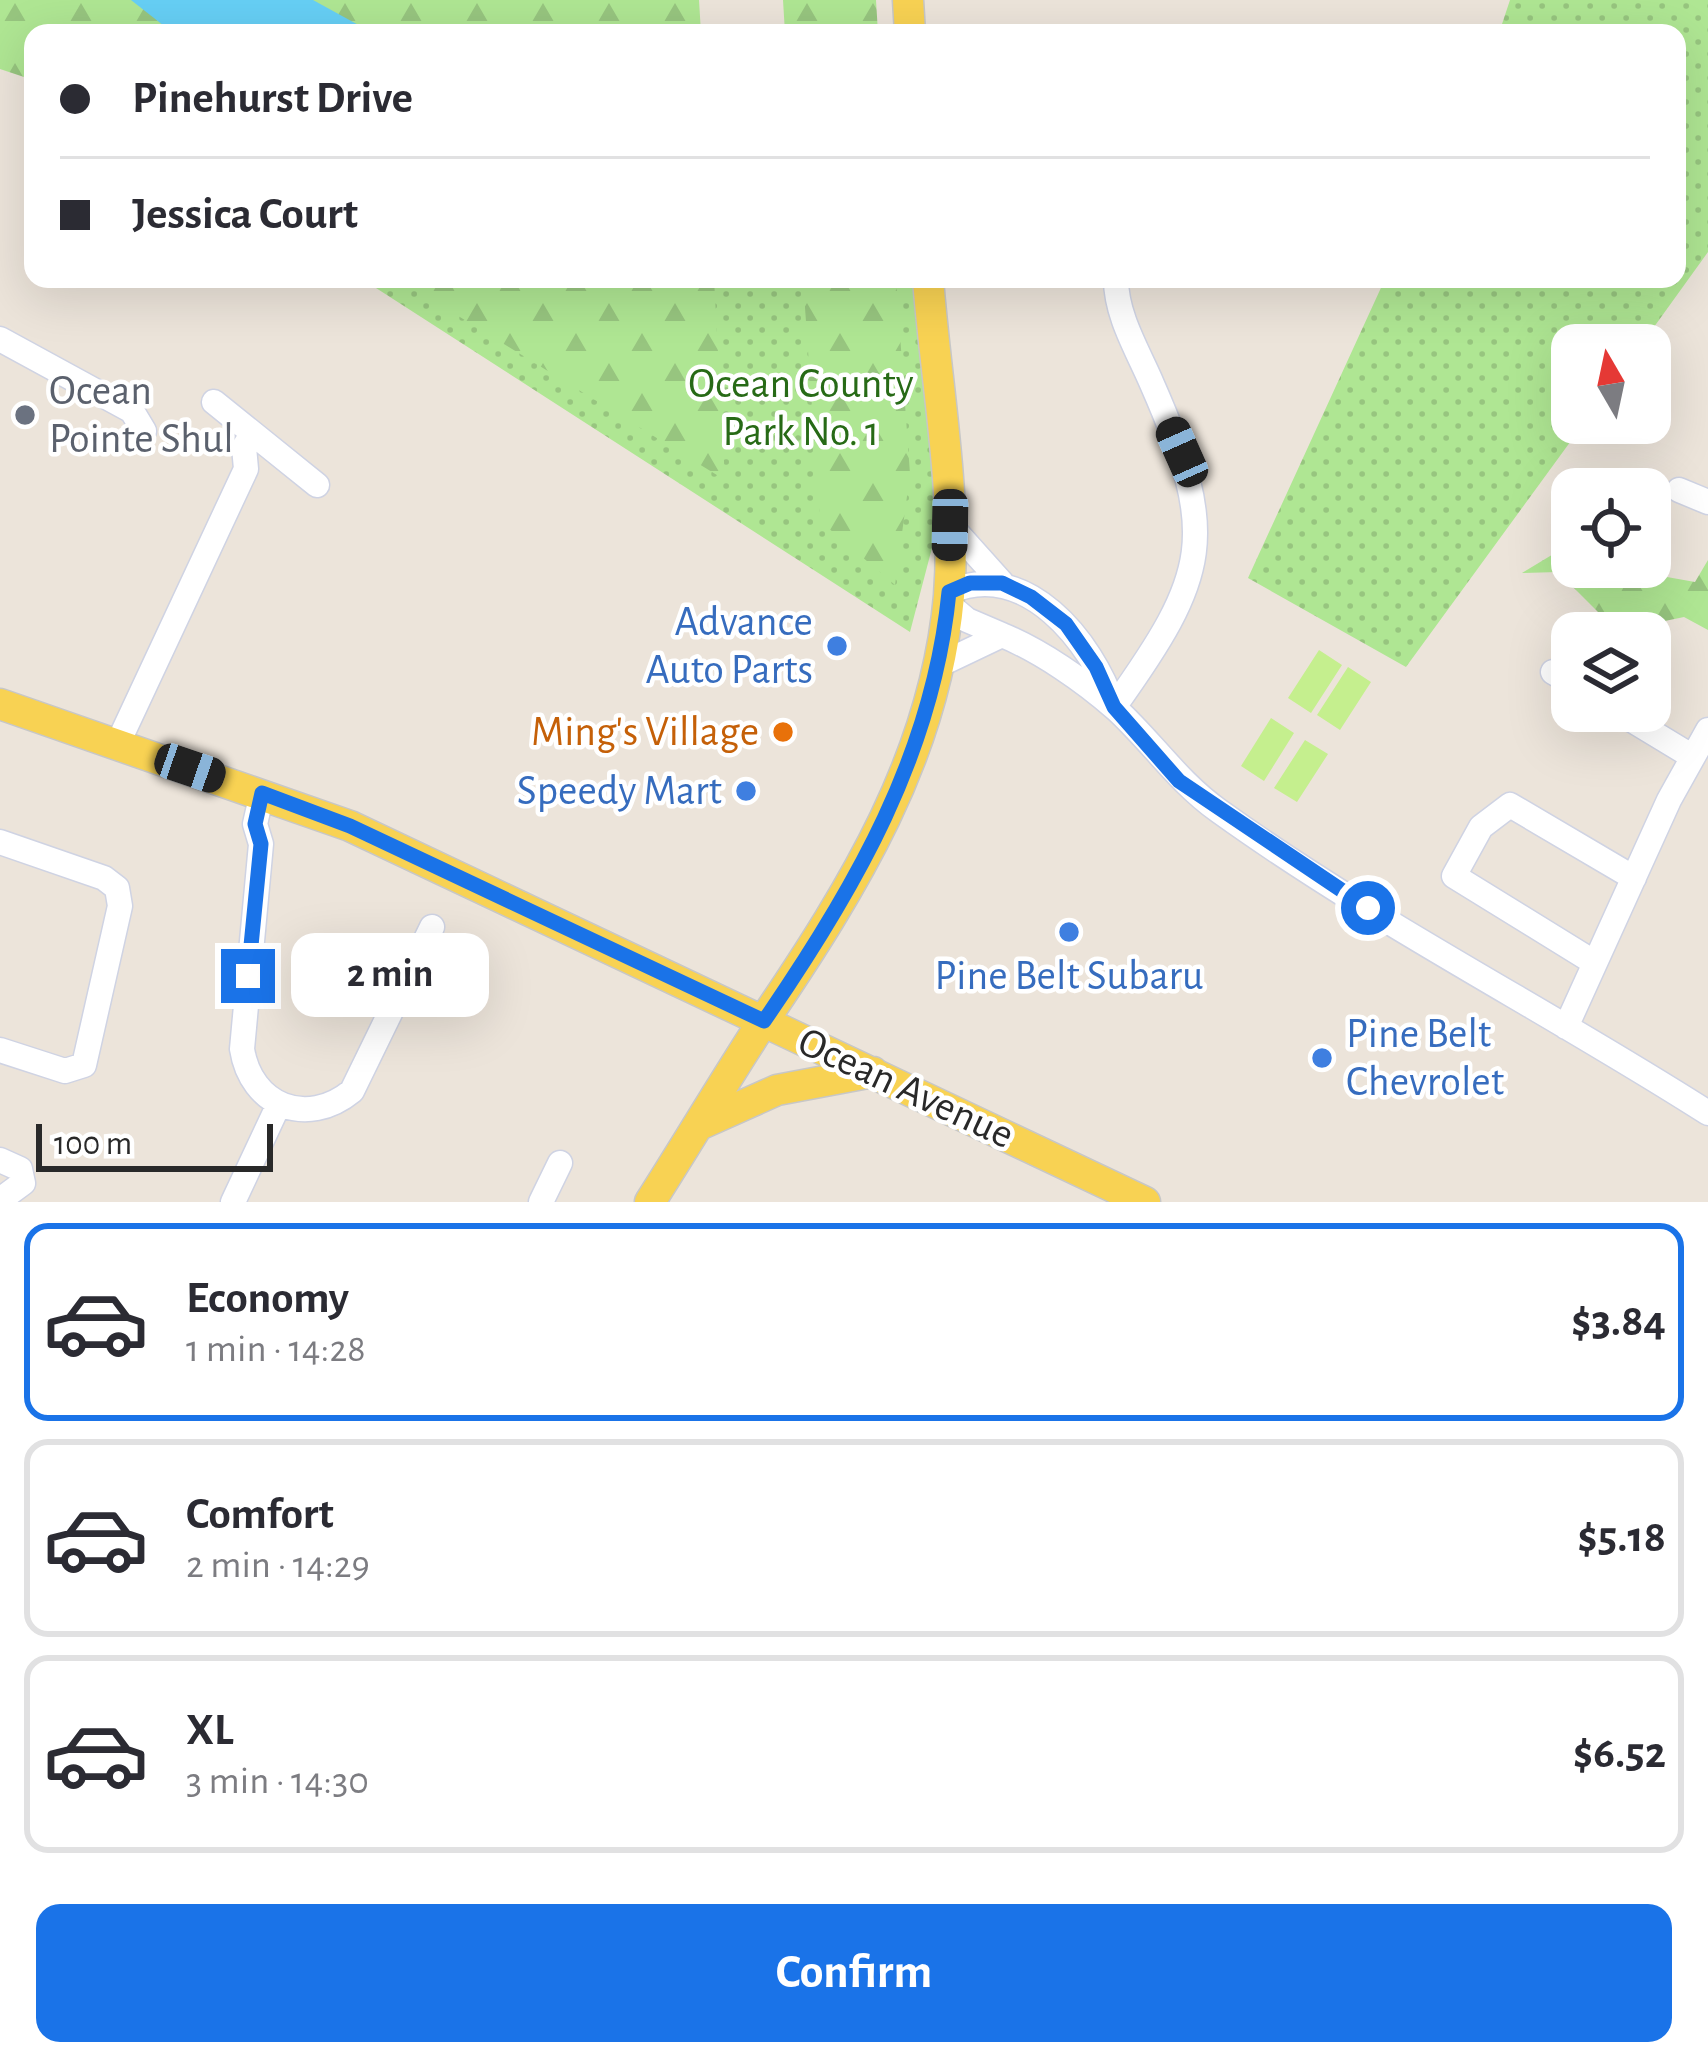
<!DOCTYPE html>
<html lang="en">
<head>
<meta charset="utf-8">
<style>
  :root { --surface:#fff; --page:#f7f7f7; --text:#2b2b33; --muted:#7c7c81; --line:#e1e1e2; --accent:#1a73e8 }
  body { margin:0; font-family:"Alegreya Sans",sans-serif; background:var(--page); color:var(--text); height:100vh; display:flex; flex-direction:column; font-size:45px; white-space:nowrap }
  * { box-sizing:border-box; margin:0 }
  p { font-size:39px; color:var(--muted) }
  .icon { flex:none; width:66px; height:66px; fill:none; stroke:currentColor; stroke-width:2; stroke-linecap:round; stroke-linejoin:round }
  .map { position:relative; height:1202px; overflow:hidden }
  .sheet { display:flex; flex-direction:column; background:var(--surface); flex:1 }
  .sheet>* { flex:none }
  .banner { position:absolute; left:24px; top:24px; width:1662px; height:264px; border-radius:24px; box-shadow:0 12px 48px #0002; display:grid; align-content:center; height:264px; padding:0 36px; background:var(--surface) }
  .needle { width:78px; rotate:351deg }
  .controls { position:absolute; left:1551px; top:324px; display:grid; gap:24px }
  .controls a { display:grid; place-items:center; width:120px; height:120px; border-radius:24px; background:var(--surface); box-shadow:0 12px 48px #0002; font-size:60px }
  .scale { position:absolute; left:36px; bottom:30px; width:237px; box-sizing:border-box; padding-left:12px; border:6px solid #292929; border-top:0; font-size:33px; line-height:42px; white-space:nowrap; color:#292929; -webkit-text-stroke:9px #fff; paint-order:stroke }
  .end { position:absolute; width:54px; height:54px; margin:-27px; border:15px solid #1a73e8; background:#fff; box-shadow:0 0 0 6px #fff }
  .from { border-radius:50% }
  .bubble { position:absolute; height:84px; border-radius:24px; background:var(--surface); box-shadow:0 12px 48px #0002; font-size:39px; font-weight:600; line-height:84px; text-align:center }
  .car { position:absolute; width:36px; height:72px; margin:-36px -18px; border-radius:15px; box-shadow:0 0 9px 3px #0007; background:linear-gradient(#222 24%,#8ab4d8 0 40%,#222 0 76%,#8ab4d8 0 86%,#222 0) }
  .banner b { display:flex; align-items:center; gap:42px; height:114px; font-size:45px }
  .banner b+b { border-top:3px solid var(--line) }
  .banner i { width:30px; height:30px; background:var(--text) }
  ul { padding:21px 0 0; list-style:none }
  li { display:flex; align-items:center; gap:36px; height:198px; margin:0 24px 18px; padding:0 12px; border:6px solid var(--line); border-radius:24px }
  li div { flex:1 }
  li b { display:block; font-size:45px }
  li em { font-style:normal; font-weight:600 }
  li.current { border-color:var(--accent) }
  li>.icon { width:108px; height:108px; stroke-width:1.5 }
  .cta { display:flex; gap:24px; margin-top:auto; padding:24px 36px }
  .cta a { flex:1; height:138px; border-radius:24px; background:var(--accent); color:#fff; font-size:48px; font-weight:600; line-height:138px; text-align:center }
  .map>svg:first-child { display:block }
  .grass { fill:url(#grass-dots) }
  .forest { fill:url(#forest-firs) }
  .pitch { fill:#c5ef8e }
  .water { fill:#66cff5 }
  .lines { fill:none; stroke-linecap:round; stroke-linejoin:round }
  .minor-casing { stroke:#cfd3e3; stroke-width:27 }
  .major-casing { stroke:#c7c7c7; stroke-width:33 }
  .minor { stroke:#fff; stroke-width:24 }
  .major { stroke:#f8d253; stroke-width:30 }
  .route { stroke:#1a73e8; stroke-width:15 }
  .worship-dot { fill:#6b7280; stroke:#fff; stroke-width:4.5 }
  .shop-dot { fill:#3f7fe0; stroke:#fff; stroke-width:4.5 }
  .food-dot { fill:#e8710a; stroke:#fff; stroke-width:4.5 }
  .labels { text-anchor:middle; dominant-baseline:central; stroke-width:9; stroke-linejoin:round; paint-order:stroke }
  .park-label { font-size:42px; fill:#276a16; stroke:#fff }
  .worship-label { font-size:42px; fill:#5b616d; stroke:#fff; text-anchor:start }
  .shop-label { font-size:42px; fill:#366cbe; stroke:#fff; text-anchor:end }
  .food-label { font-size:42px; fill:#c56008; stroke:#fff; text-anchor:end }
  .street-label { font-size:42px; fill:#292929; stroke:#fff }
</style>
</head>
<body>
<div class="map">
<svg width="1708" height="1202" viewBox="0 0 1708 1202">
  <defs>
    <pattern id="grass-dots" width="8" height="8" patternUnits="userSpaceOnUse" patternTransform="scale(3)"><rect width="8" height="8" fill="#afe693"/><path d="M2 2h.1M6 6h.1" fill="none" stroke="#97c57f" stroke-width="1.8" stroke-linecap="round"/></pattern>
    <pattern id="forest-firs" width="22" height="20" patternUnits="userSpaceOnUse" patternTransform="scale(3)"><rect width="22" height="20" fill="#afe693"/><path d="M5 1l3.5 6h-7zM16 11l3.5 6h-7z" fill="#97c57f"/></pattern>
  </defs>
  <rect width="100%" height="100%" fill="#ece4da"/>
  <path class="grass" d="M 1510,0 L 1708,0 L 1708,252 L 1641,345 L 1572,345 L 1572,423 L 1584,423 L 1406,667 L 1248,578 L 1385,279 L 1677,279 L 1677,33 L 1499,33 Z
    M 362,279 L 928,279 L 938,525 L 910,632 Z"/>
  <path class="forest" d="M 0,0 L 699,0 L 701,33 L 33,33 L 33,80 L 0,69 Z
    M 783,0 L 876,0 L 878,33 L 785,33 Z
    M 398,279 L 714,279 L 725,480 Z
    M 803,279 L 896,279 L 910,474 L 895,585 L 820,521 Z
    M 1572,530 L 1572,567 L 1611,567 L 1695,582 L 1708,560 L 1708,630 L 1684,617 L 1617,631 L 1558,572 L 1522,573 L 1565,547 Z"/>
  <path class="pitch" d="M 1319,650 L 1342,665 L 1311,713 L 1288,698 Z
    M 1348,667 L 1371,682 L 1340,730 L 1317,715 Z
    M 1271,718 L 1294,733 L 1264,781 L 1241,766 Z
    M 1305,740 L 1328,754 L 1297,802 L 1274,788 Z"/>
  <path class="water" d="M 131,0 L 313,0 L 373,33 L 173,33 Z"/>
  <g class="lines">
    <g class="minor-casing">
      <path id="minor" d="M 0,339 L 132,411 L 144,431
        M 214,402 L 317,485
        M 1679,490 L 1708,502
        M 950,525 L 1002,583
        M 949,592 C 1025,558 1092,641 1114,707
        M 948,604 L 967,620 L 1002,635
        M 937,666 L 1002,635 C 1041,651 1084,681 1116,709 C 1152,742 1178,782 1219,811 C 1375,923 1547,1010 1708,1113
        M 1553,672 L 1572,683
        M 1114,707 C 1209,574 1219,536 1152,384 C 1138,351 1116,316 1116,279
        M 1617,711 L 1693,757
        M 118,743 L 246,469 L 244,447 L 252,434
        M 262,793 L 255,824 L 261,844 L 242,1049 C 251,1106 307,1128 352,1091 L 432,927
        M 0,842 L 104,878 L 117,888 L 120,906 L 84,1065 L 65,1071 L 0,1050
        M 1595,963 L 1454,876 L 1481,827 L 1510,805 L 1634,878
        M 1566,1027 L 1669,800 L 1708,730
        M 0,1160 L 20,1169 L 23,1183 L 0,1200
        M 233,1202 L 278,1106
        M 541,1202 L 560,1163"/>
    </g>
    <g class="major-casing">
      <path id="major" d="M 908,0 L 910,33
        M 0,704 L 350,826 L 1145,1202
        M 699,1125 L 777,1090 L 873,1072
        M 650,1202 C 689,1141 726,1078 766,1017 C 853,888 935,756 949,596 C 957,491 936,384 928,279"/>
    </g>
    <use href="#minor" class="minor"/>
    <use href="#major" class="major"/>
  </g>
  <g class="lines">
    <path class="route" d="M 248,976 L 261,844 L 255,824 L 262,793 L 350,826 L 764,1021 C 855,889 933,754 949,592 L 970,583 L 1002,583 L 1031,597 L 1066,624 L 1096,667 L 1114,707 L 1179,781 L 1368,908"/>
  </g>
  <circle class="worship-dot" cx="25" cy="415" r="12"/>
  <g class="shop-dot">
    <circle cx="837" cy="646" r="12"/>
    <circle cx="746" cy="791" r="12"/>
    <circle cx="1069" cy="932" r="12"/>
    <circle cx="1322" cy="1058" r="12"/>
  </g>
  <circle class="food-dot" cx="783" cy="732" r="12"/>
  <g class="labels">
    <g class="park-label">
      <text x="801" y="384">Ocean County<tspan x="801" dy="48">Park No. 1</tspan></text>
    </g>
    <g class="worship-label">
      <text x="49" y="391">Ocean<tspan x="49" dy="48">Pointe Shul</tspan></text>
    </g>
    <g class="shop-label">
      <text x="813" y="622">Advance<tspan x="813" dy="48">Auto Parts</tspan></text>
      <text x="722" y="791">Speedy Mart</text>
      <text x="1069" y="976" text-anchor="middle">Pine Belt Subaru</text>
      <text x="1346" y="1034" text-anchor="start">Pine Belt<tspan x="1346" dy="48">Chevrolet</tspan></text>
    </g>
    <g class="food-label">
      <text x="759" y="732">Ming's Village</text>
    </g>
    <g class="street-label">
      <text transform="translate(906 1088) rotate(25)">Ocean Avenue</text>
    </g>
  </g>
</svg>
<div class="controls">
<a><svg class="needle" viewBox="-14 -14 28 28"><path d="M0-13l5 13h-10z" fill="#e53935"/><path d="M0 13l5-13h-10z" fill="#7c7c81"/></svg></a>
<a><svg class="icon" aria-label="locate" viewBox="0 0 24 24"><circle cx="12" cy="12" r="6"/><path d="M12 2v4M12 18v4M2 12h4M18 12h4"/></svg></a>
<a><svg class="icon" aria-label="layers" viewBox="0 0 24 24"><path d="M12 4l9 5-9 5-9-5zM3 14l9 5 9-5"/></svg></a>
</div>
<div class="scale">100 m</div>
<i class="end from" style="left:1368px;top:908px"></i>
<i class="end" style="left:248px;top:976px"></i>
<div class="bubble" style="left:291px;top:933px;width:198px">2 min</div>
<i class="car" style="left:1182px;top:452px;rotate:336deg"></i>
<i class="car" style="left:950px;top:525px;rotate:181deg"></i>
<i class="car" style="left:190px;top:768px;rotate:109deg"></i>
<div class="banner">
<b><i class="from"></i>Pinehurst Drive</b>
<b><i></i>Jessica Court</b>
</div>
</div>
<section class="sheet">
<ul>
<li class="current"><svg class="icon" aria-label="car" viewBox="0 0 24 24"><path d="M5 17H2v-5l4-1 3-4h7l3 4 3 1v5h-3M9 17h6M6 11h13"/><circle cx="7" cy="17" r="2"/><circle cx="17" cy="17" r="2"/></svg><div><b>Economy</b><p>1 min · 14:28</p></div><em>$3.84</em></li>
<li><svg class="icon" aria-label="car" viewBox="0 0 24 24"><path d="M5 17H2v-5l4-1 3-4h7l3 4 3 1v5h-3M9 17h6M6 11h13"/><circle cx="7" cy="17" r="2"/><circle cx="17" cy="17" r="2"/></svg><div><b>Comfort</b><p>2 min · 14:29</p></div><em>$5.18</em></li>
<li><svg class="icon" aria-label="car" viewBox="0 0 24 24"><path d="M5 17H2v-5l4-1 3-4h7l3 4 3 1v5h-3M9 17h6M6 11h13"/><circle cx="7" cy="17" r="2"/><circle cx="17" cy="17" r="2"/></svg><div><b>XL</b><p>3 min · 14:30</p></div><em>$6.52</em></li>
</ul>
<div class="cta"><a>Confirm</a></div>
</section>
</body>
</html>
